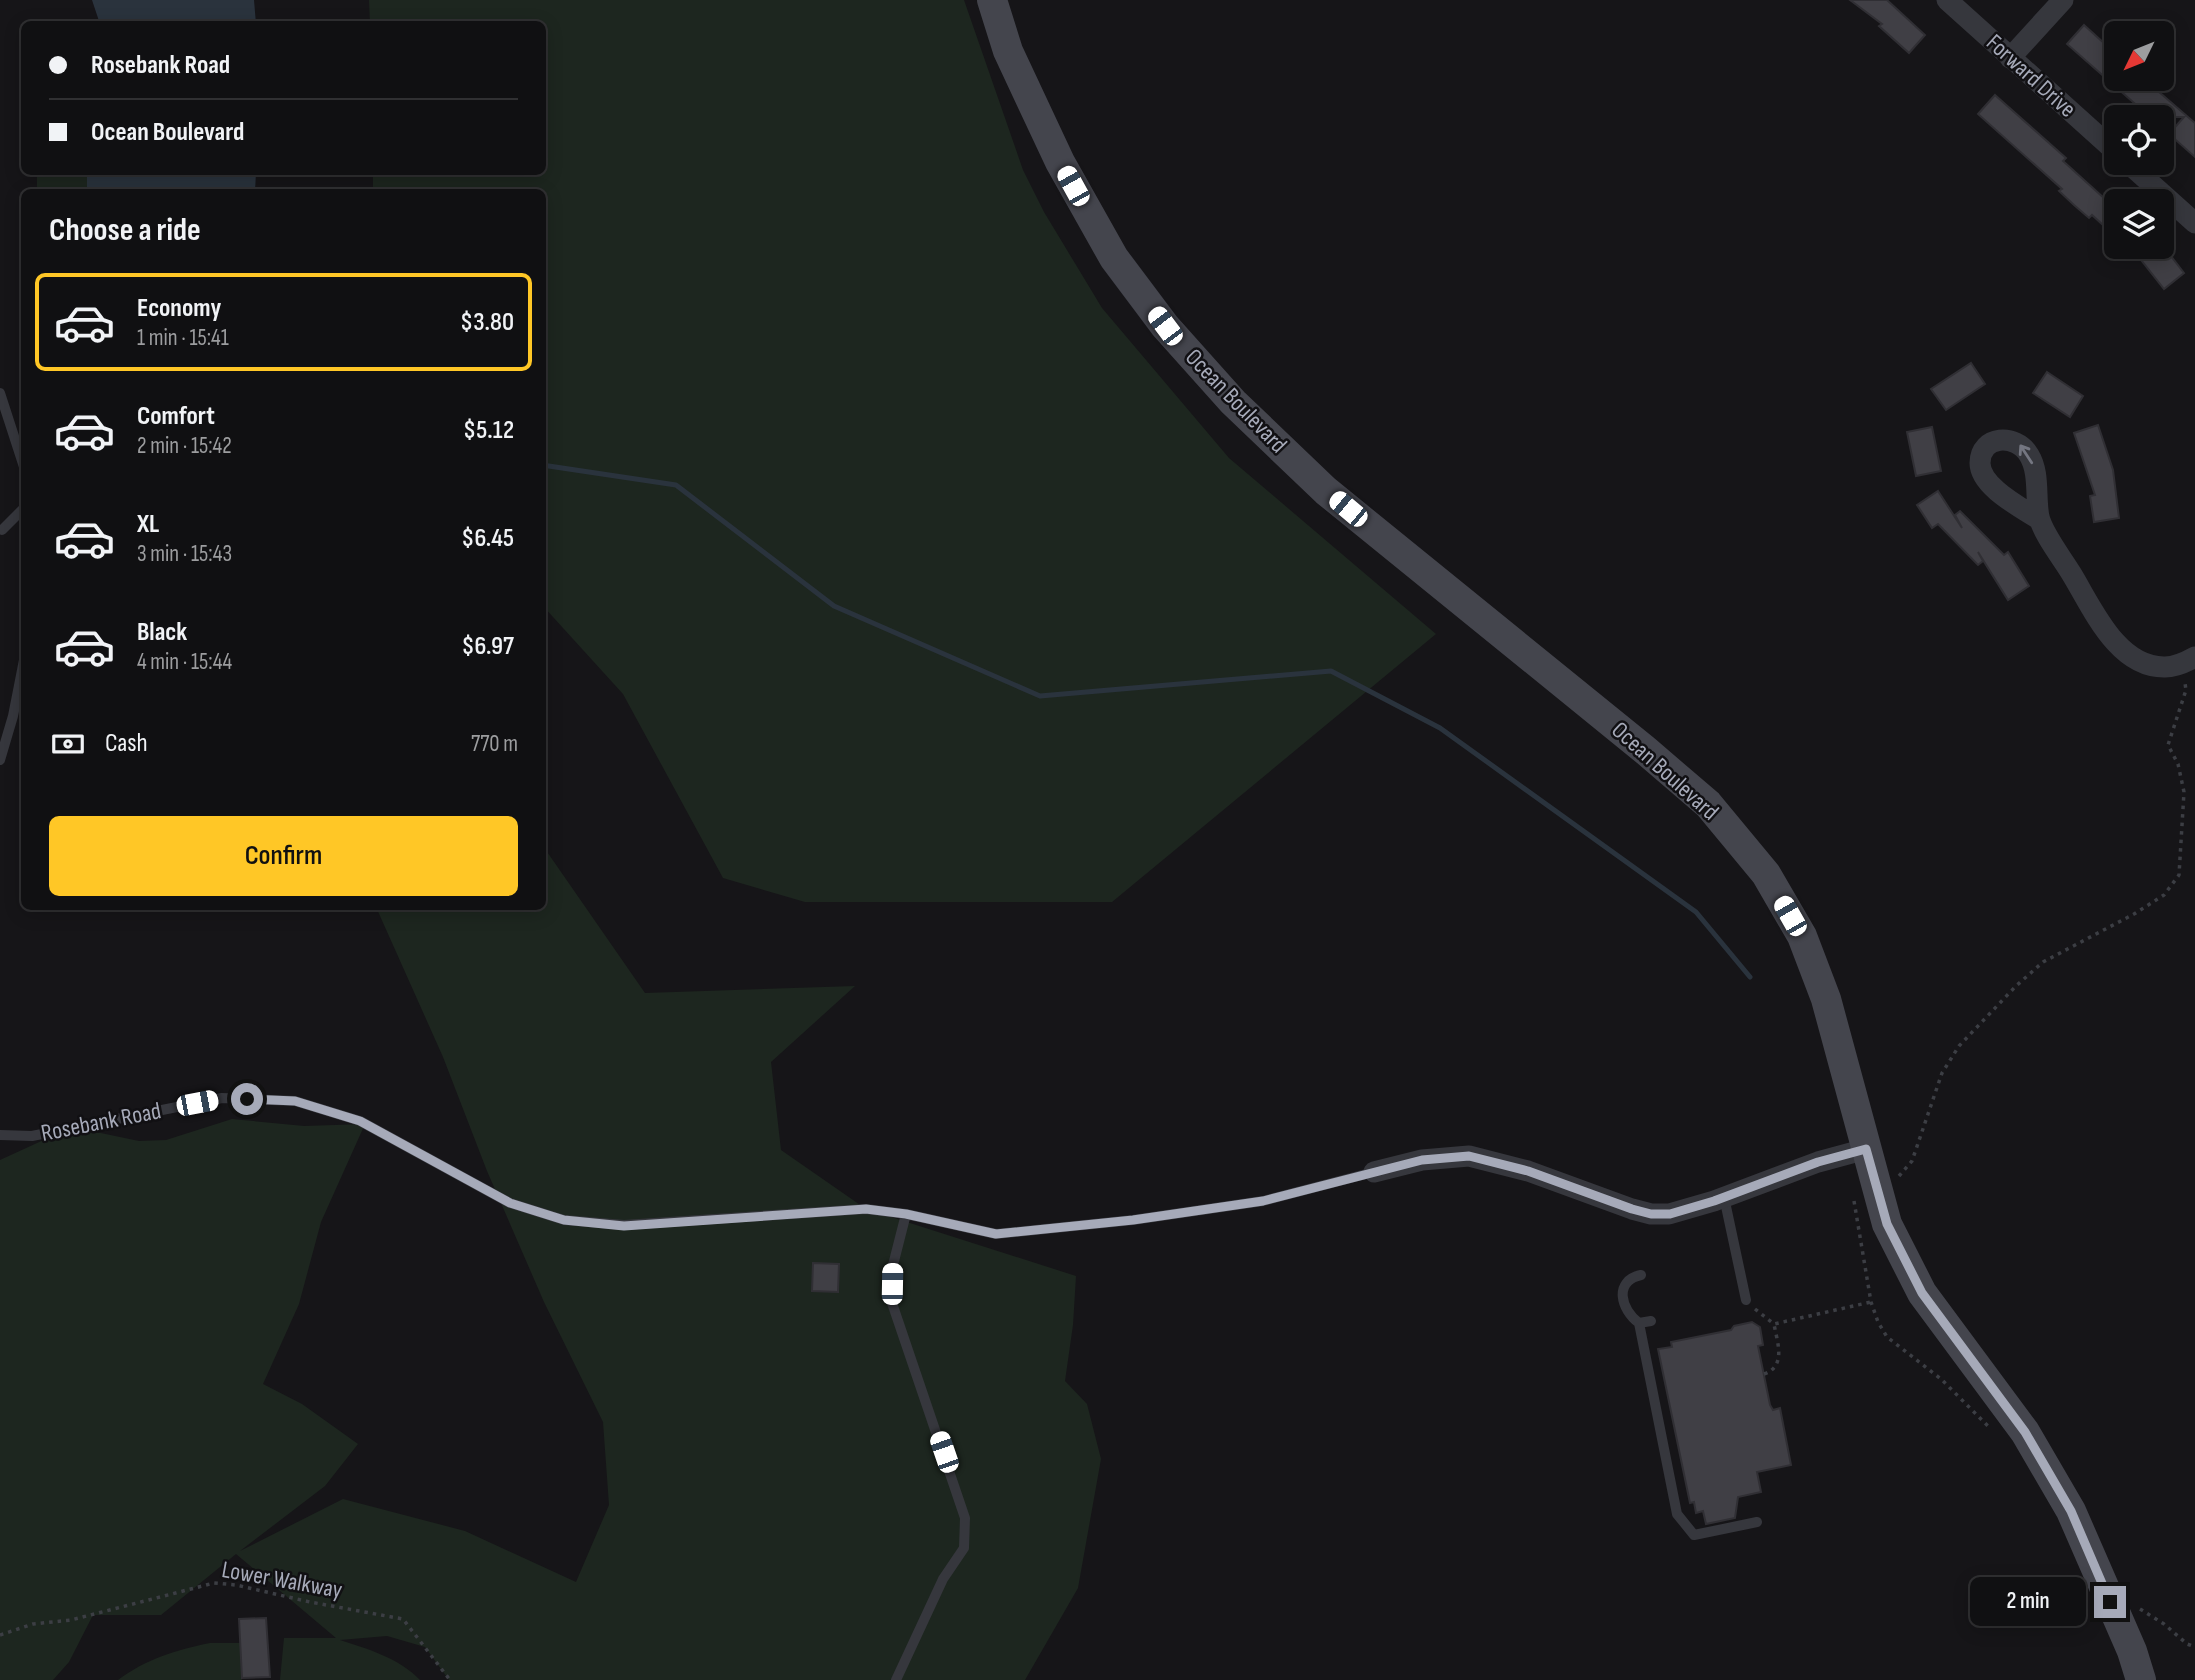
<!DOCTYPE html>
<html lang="en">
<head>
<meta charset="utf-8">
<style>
  :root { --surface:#101012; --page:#1e1e20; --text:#f1f3f6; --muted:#9c9d9f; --line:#303032; --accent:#ffc726 }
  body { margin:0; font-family:"Sofia Sans Condensed",sans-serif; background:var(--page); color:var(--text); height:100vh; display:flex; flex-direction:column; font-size:26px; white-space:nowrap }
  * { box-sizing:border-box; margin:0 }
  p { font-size:23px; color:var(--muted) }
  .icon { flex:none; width:38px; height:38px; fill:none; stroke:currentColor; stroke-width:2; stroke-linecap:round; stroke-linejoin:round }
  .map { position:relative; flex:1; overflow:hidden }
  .drawer { position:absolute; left:21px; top:189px; width:525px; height:721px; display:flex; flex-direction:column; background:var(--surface); border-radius:10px; box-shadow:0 4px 18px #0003,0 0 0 2px var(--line) }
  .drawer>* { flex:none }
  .guide { position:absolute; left:21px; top:21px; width:525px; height:154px; border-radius:10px; box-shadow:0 4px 18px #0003,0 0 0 2px var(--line); display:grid; align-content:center; height:154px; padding:0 28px; background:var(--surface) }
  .needle { width:46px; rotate:227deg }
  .controls { position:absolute; left:2104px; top:21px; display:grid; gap:14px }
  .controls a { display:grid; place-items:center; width:70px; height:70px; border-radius:10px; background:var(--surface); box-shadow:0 4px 18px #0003,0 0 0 2px var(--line); font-size:35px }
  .end { position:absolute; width:32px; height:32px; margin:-16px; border:9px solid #a6aab9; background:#111; box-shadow:0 0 0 4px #111 }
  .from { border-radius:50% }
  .bubble { position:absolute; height:49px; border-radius:10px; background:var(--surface); box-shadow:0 4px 18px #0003,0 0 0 2px var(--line); font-size:23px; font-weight:600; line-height:49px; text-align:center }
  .car { position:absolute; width:21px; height:42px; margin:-21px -10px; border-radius:9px; box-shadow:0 0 5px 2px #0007; background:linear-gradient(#fff 24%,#345 0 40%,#fff 0 76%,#345 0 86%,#fff 0) }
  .guide b { display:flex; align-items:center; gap:24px; height:66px; font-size:26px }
  .guide b+b { border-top:2px solid var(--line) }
  .guide i { width:18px; height:18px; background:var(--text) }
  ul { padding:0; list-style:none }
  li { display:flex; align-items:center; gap:21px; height:98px; margin:0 14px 10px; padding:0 14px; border:4px solid transparent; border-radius:10px }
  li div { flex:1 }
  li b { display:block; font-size:26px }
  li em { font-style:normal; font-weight:600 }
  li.selected { border-color:var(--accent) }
  li>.icon { width:63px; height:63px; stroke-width:1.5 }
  h2 { padding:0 28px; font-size:32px; line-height:84px }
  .pay { display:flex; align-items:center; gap:18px; height:77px; padding:0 28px; font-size:26px }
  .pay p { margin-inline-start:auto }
  .primary-button { display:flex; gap:14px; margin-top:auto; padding:14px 28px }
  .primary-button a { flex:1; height:80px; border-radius:10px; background:var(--accent); color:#111; font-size:28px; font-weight:600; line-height:80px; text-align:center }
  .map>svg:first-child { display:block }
  .green { fill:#1d261f }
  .water { fill:#2a333d }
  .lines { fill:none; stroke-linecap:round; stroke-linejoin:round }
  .stream { stroke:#2a333d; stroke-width:5 }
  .building { fill:#403f45; stroke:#302f34; stroke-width:2 }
  .path { stroke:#3c3e44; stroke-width:3.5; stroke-dasharray:3.5 5; stroke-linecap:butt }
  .lane { stroke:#36373d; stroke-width:10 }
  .street { stroke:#36373d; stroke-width:21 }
  .secondary { stroke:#44454d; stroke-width:30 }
  .oneway { stroke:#747681 }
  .route { stroke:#a6aab9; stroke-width:9 }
  .labels { text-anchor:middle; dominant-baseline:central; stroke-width:5; stroke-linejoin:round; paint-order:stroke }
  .street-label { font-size:24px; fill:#a6aab9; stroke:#111013 }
</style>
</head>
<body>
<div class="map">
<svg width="2195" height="1680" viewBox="0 0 2195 1680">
  <rect width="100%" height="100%" fill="#161518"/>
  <path class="green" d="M 369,0 L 964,0 L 1023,170 L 1044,212 L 1102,308 L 1229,458 L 1436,634 L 1112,902 L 805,902 L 723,878 L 623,694 L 543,606 L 542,192 L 373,192 L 373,172 L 542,172 L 542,24 L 370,24 Z
    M 37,172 L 101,172 L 109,192 L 37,192 Z
    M 543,846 L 645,993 L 855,986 L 771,1062 L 781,1150 L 866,1209 L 1076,1276 L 1073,1325 L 1065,1381 L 1087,1404 L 1101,1459 L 1078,1588 L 1025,1680 L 449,1680 L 425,1647 L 387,1636 L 340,1640 C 368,1649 399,1658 420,1680 L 280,1680 L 284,1638 L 336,1638 L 236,1554 L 161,1615 L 93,1615 L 69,1662 L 53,1680 L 0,1680 L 0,1160 L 72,1127 L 139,1141 L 166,1140 L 232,1119 L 304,1126 L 365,1124 L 321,1222 L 299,1304 L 263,1384 L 302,1404 L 358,1444 L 325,1486 L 240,1551 L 343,1499 L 465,1531 L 576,1582 L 609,1505 L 603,1422 L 544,1302 L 487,1171 L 443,1057 L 376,907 L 542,906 Z
    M 210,1643 L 240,1643 L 242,1680 L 118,1680 C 146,1659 176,1650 210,1643 Z"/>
  <path class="water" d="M 92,0 L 254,0 L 256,24 L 100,24 Z
    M 87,172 L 256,172 L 255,192 L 87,192 Z"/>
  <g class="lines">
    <path class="stream" d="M 542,465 L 676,485 L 834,606 L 1040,696 L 1331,671 L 1440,728 L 1696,912 L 1750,977"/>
  </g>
  <path class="building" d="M 1850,0 L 1887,0 L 1925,35 L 1909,53 L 1879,26 L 1882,24 Z
    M 2084,25 L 2116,54 L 2116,79 L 2144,79 L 2195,123 L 2195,157 L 2169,134 L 2184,117 L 2150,117 L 2067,44 Z
    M 1995,95 L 2066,158 L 2063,161 L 2116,209 L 2116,237 L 2092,215 L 2089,218 L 2074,205 L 2059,191 L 2062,189 L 1978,114 Z
    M 2127,247 L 2164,247 L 2184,273 L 2164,289 L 2141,260 Z
    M 1971,363 L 1985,384 L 1946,410 L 1931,389 Z
    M 2047,372 L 2083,396 L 2070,417 L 2033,393 Z
    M 2098,425 L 2113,470 L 2119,518 L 2094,522 L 2090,496 L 2095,495 L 2074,433 Z
    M 1932,427 L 1941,471 L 1916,476 L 1907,432 Z
    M 1938,491 L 1962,528 L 1955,515 L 1960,511 L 2004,555 L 2008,552 L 2029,586 L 2008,600 L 1978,552 L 1983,561 L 1978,565 L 1938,524 L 1932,528 L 1917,505 Z
    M 813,1263 L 839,1264 L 838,1292 L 812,1291 Z
    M 1752,1322 L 1760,1327 L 1763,1345 L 1758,1346 L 1770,1405 L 1773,1410 L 1780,1408 L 1791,1465 L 1757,1472 L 1761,1492 L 1738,1497 L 1735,1518 L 1706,1524 L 1703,1511 L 1696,1513 L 1694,1502 L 1690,1503 L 1658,1349 L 1672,1347 L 1671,1342 L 1731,1330 L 1734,1326 Z
    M 266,1618 L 270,1677 L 242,1678 L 239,1619 Z"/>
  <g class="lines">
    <path class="path" d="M 1899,1176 L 1912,1161 L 1942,1073 L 1959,1046 L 2016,986 L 2043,962 L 2134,914 L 2164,895 L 2179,875 L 2184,792 L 2178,764 L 2168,745 L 2186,690 L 2185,683
      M 1854,1201 L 1871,1302 L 1878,1322 L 1887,1337 L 1941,1379 L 1990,1428
      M 1755,1309 L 1774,1324 L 1871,1302
      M 1764,1374 C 1787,1366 1777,1342 1774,1324
      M 2140,1609 L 2164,1624 L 2187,1644 L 2195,1647
      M 0,1635 L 33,1624 L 71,1620 L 214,1583 L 236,1585 L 310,1602 L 403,1619 L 450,1680"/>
    <path class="lane" d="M 0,393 L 24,467
      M 2,530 L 24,508
      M 0,760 L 13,716 L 24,660
      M 0,1135 L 32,1136 L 222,1098 L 295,1101 L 360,1121 L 510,1203 L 564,1220 L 624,1225 L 866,1209 L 906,1214 L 996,1234 L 1133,1220 L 1263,1201 L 1374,1172
      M 1724,1197 L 1746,1300
      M 1641,1275 C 1613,1281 1621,1310 1639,1323 L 1651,1321
      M 1639,1323 L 1677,1514 L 1694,1535 L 1757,1522
      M 896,1680 L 943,1579 L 964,1548 L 965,1518 L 892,1303 L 893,1265 L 906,1214"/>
    <path class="street" d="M 1947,0 L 2116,152
      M 2010,58 L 2063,0
      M 2128,163 L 2195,223
      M 2040,520 C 2022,508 1980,487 1980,463 C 1980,435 2016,433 2029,455 C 2040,473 2035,497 2039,517 C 2043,534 2062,558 2071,573 C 2092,607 2117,668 2165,667 C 2175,667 2186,662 2195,657
      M 1374,1172 L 1422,1160 L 1469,1156 L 1528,1171 L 1632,1209 L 1651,1214 L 1669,1214 L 1714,1201 L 1818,1162 L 1866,1149"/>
    <path class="secondary" d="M 992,0 L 1008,51 L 1060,162 L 1114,258 L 1165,326 L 1233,402 L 1326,491 L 1645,750 L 1708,804 L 1766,874 L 1802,936 L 1826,999 L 1887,1224 L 1922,1293 L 2025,1432 L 2071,1511 L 2132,1651 L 2141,1680"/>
  </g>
  <defs><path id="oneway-shaft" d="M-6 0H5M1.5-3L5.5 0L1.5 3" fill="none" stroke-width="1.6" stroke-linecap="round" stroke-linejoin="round" transform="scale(1.75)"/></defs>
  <use class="oneway" href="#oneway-shaft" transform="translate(2026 454) rotate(-123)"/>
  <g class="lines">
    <path class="route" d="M 247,1099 L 295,1101 L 360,1121 L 510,1203 L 564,1220 L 624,1226 L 866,1209 L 906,1214 L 996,1234 L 1133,1220 L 1263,1201 L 1422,1160 L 1469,1156 L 1528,1171 L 1632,1209 L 1651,1214 L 1670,1214 L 1714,1201 L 1818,1162 L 1866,1149 L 1887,1224 L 1922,1293 L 2025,1432 L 2071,1511 L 2110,1602"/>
  </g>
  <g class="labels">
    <g class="street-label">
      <text transform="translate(2031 76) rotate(42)">Forward Drive</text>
      <text transform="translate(1236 401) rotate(46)">Ocean Boulevard</text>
      <text transform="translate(1665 771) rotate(42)">Ocean Boulevard</text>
      <text transform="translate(101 1122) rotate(-11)">Rosebank Road</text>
      <text transform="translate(282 1580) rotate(10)">Lower Walkway</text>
    </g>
  </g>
</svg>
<div class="controls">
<a><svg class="needle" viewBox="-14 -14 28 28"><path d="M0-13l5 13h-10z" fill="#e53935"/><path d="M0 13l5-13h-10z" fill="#9c9d9f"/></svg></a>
<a><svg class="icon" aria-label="locate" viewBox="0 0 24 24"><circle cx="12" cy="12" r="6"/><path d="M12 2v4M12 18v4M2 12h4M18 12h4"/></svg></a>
<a><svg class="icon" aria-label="layers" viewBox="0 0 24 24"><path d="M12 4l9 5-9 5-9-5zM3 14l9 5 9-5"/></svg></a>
</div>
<i class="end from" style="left:247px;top:1099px"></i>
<i class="end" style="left:2110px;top:1602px"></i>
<div class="bubble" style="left:1970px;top:1577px;width:116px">2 min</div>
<i class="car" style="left:1073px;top:186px;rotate:331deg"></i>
<i class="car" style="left:1165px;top:326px;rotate:323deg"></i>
<i class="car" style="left:1348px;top:509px;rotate:310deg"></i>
<i class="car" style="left:1790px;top:916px;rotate:330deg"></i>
<i class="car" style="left:197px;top:1103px;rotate:79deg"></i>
<i class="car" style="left:892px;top:1284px;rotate:1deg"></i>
<i class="car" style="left:944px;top:1452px;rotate:341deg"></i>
<div class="guide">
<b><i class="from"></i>Rosebank Road</b>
<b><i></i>Ocean Boulevard</b>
</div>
<section class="drawer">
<h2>Choose a ride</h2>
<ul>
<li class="selected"><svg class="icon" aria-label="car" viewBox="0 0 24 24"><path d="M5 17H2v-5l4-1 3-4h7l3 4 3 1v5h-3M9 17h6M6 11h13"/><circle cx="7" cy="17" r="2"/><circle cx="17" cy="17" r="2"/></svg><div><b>Economy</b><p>1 min · 15:41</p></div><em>$3.80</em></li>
<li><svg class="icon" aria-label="car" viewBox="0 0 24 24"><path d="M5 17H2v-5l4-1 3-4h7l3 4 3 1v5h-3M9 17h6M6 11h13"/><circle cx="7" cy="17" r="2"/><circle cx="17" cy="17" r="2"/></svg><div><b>Comfort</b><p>2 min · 15:42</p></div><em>$5.12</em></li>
<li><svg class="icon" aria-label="car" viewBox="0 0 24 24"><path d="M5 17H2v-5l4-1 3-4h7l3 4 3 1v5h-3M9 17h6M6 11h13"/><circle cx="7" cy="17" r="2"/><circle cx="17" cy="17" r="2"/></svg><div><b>XL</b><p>3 min · 15:43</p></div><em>$6.45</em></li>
<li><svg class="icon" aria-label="car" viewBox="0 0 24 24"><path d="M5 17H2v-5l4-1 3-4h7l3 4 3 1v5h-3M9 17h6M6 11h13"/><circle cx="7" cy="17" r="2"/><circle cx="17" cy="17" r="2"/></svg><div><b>Black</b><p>4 min · 15:44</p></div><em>$6.97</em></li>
</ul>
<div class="pay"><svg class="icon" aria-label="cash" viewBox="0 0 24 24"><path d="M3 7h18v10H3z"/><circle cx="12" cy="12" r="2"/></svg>Cash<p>770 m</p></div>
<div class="primary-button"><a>Confirm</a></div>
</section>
</div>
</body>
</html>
